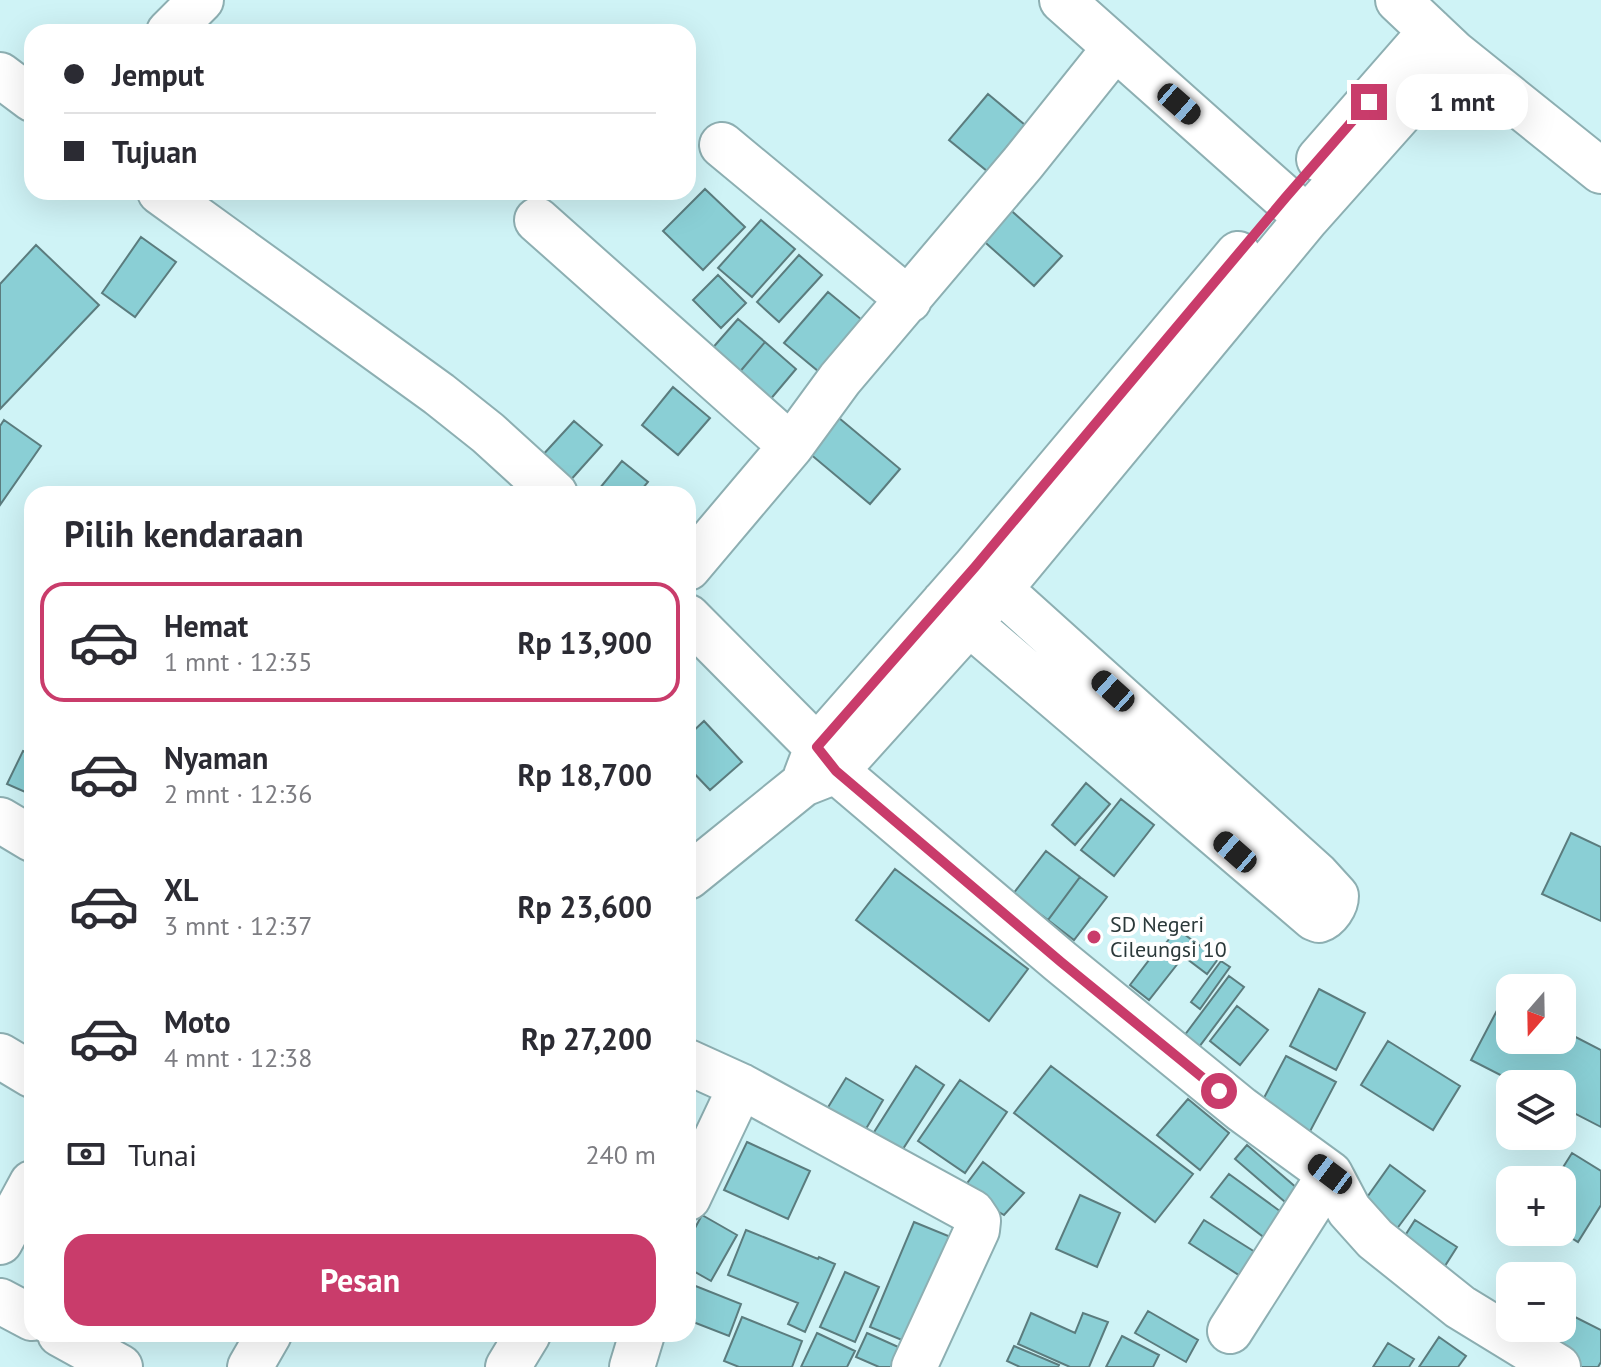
<!DOCTYPE html>
<html lang="id">
<head>
<meta charset="utf-8">
<style>
  :root { --surface:#fff; --page:#f2f2f3; --text:#2b2b33; --muted:#7c7c81; --line:#e1e1e2; --accent:#c93c6b }
  body { margin:0; font-family:"PT Sans",sans-serif; background:var(--page); color:var(--text); height:100vh; display:flex; flex-direction:column; font-size:30px; white-space:nowrap }
  * { box-sizing:border-box; margin:0 }
  p { font-size:26px; color:var(--muted) }
  .icon { flex:none; width:44px; height:44px; fill:none; stroke:currentColor; stroke-width:2; stroke-linecap:round; stroke-linejoin:round }
  .map { position:relative; flex:1; overflow:hidden }
  .side { position:absolute; left:24px; top:486px; width:672px; height:856px; display:flex; flex-direction:column; background:var(--surface); border-radius:24px; box-shadow:0 8px 32px #0002 }
  .side>* { flex:none }
  .top-card { position:absolute; left:24px; top:24px; width:672px; height:176px; border-radius:24px; box-shadow:0 8px 32px #0002; display:grid; align-content:center; height:176px; padding:0 40px; background:var(--surface) }
  .needle { width:52px; rotate:200deg }
  .controls { position:absolute; left:1496px; top:974px; display:grid; gap:16px }
  .controls a { display:grid; place-items:center; width:80px; height:80px; border-radius:16px; background:var(--surface); box-shadow:0 8px 32px #0002; font-size:40px }
  .end { position:absolute; width:36px; height:36px; margin:-18px; border:10px solid #c93c6b; background:#fff; box-shadow:0 0 0 4px #fff }
  .from { border-radius:50% }
  .bubble { position:absolute; height:56px; border-radius:24px; background:var(--surface); box-shadow:0 8px 32px #0002; font-size:26px; font-weight:700; line-height:56px; text-align:center }
  .car { position:absolute; width:24px; height:48px; margin:-24px -12px; border-radius:10px; box-shadow:0 0 6px 2px #0007; background:linear-gradient(#222 24%,#8ab4d8 0 40%,#222 0 76%,#8ab4d8 0 86%,#222 0) }
  .top-card b { display:flex; align-items:center; gap:28px; height:76px; font-size:30px }
  .top-card b+b { border-top:2px solid var(--line) }
  .top-card i { width:20px; height:20px; background:var(--text) }
  ul { padding:0; list-style:none }
  li { display:flex; align-items:center; gap:24px; height:120px; margin:0 16px 12px; padding:0 24px; border:4px solid transparent; border-radius:24px }
  li div { flex:1 }
  li b { display:block; font-size:30px }
  li em { font-style:normal; font-weight:700 }
  li.current { border-color:var(--accent) }
  li>.icon { width:72px; height:72px; stroke-width:1.5 }
  h2 { padding:0 40px; font-size:36px; line-height:96px }
  .pay { display:flex; align-items:center; gap:20px; height:88px; padding:0 40px; font-size:30px }
  .pay p { margin-inline-start:auto }
  .button { display:flex; gap:16px; margin-top:auto; padding:16px 40px }
  .button a { flex:1; height:92px; border-radius:24px; background:var(--accent); color:#fff; font-size:32px; font-weight:700; line-height:92px; text-align:center }
  .map>svg:first-child { display:block }
  .building { fill:#8acfd5; stroke:#5b7c7e; stroke-width:2 }
  .lines { fill:none; stroke-linecap:round; stroke-linejoin:round }
  .minor-casing { stroke:#8dafb2; stroke-width:48 }
  .minor { stroke:#fff; stroke-width:44 }
  .route { stroke:#c93c6b; stroke-width:10 }
  .poi-dot { fill:#c93c6b; stroke:#fff; stroke-width:3 }
  .labels { text-anchor:middle; dominant-baseline:central; stroke-width:8; stroke-linejoin:round; paint-order:stroke }
  .poi-label { font-size:22px; fill:#2b393a; stroke:#fff; text-anchor:start }
</style>
</head>
<body>
<div class="map">
<svg width="1601" height="1367" viewBox="0 0 1601 1367">
  <rect width="100%" height="100%" fill="#cff3f6"/>
  <path class="building" d="M 988,94 L 1025,125 L 987,171 L 949,140 Z
    M 705,189 L 745,227 L 703,270 L 663,231 Z
    M 1006,206 L 1062,256 L 1034,286 L 978,236 Z
    M 761,220 L 795,249 L 752,297 L 718,268 Z
    M 141,237 L 176,262 L 135,317 L 102,293 Z
    M 36,245 L 99,305 L 0,409 L 0,284 Z
    M 799,255 L 822,275 L 779,322 L 757,302 Z
    M 718,275 L 746,303 L 721,328 L 693,300 Z
    M 828,292 L 862,320 L 818,371 L 784,343 Z
    M 738,319 L 765,342 L 738,374 L 710,351 Z
    M 765,342 L 796,369 L 769,401 L 738,374 Z
    M 673,387 L 710,418 L 678,455 L 642,425 Z
    M 839,418 L 900,469 L 870,504 L 809,453 Z
    M 4,420 L 41,446 L 0,505 L 0,426 Z
    M 574,421 L 602,445 L 568,483 L 540,458 Z
    M 622,461 L 648,482 L 638,494 L 595,494 Z
    M 704,721 L 742,762 L 710,790 L 688,767 L 688,736 Z
    M 23,751 L 32,755 L 32,795 L 7,784 Z
    M 1086,783 L 1110,804 L 1075,845 L 1052,825 Z
    M 1121,799 L 1154,825 L 1114,876 L 1081,850 Z
    M 1571,833 L 1601,847 L 1601,921 L 1542,894 Z
    M 1046,851 L 1080,877 L 1048,920 L 1013,894 Z
    M 895,869 L 1028,969 L 989,1021 L 856,920 Z
    M 1080,877 L 1107,897 L 1074,940 L 1048,920 Z
    M 1177,929 L 1218,959 L 1207,974 L 1166,943 Z
    M 1159,947 L 1179,962 L 1149,1000 L 1130,985 Z
    M 1221,961 L 1230,967 L 1200,1009 L 1191,1002 Z
    M 1229,976 L 1244,987 L 1190,1059 L 1175,1048 Z
    M 1319,989 L 1365,1013 L 1336,1070 L 1290,1046 Z
    M 1503,999 L 1510,1003 L 1510,1040 L 1562,1040 L 1562,1030 L 1601,1050 L 1601,1127 L 1562,1107 L 1562,1084 L 1518,1084 L 1471,1060 Z
    M 1237,1006 L 1268,1030 L 1240,1065 L 1210,1041 Z
    M 1388,1041 L 1460,1086 L 1433,1130 L 1361,1085 Z
    M 1286,1056 L 1336,1082 L 1306,1139 L 1256,1113 Z
    M 916,1066 L 944,1085 L 892,1166 L 864,1148 Z
    M 1051,1066 L 1193,1174 L 1155,1222 L 1014,1113 Z
    M 846,1078 L 883,1100 L 857,1144 L 819,1122 Z
    M 960,1080 L 1007,1112 L 965,1173 L 918,1141 Z
    M 1188,1099 L 1229,1133 L 1200,1170 L 1157,1135 Z
    M 747,1142 L 810,1171 L 788,1219 L 724,1190 Z
    M 1247,1145 L 1305,1195 L 1292,1208 L 1235,1159 Z
    M 1572,1153 L 1601,1171 L 1601,1205 L 1578,1242 L 1562,1232 L 1562,1180 L 1555,1180 Z
    M 983,1162 L 1024,1193 L 1004,1215 L 962,1190 Z
    M 1390,1165 L 1425,1191 L 1393,1234 L 1358,1210 Z
    M 1229,1174 L 1288,1217 L 1270,1242 L 1211,1197 Z
    M 1080,1195 L 1120,1213 L 1097,1267 L 1056,1249 Z
    M 702,1215 L 737,1235 L 711,1281 L 688,1268 L 688,1241 Z
    M 1204,1220 L 1263,1257 L 1248,1281 L 1189,1243 Z
    M 1415,1220 L 1457,1247 L 1443,1269 L 1401,1242 Z
    M 914,1222 L 963,1242 L 919,1347 L 870,1327 Z
    M 746,1230 L 818,1259 L 819,1257 L 835,1264 L 805,1332 L 788,1324 L 798,1303 L 728,1275 Z
    M 845,1272 L 879,1287 L 855,1342 L 820,1327 Z
    M 688,1283 L 741,1304 L 729,1336 L 688,1320 Z
    M 1148,1311 L 1198,1340 L 1186,1362 L 1135,1333 Z
    M 1031,1313 L 1075,1333 L 1083,1313 L 1108,1322 L 1089,1367 L 1070,1367 L 1018,1344 Z
    M 1567,1313 L 1601,1330 L 1601,1362 L 1598,1367 L 1572,1367 L 1546,1354 L 1559,1328 L 1562,1328 L 1562,1323 Z
    M 742,1317 L 802,1341 L 792,1367 L 739,1367 L 724,1361 Z
    M 817,1333 L 855,1351 L 847,1367 L 801,1367 Z
    M 867,1333 L 905,1350 L 897,1367 L 879,1367 L 856,1357 Z
    M 1122,1336 L 1159,1355 L 1153,1367 L 1106,1367 Z
    M 1439,1337 L 1466,1356 L 1458,1367 L 1419,1367 Z
    M 1388,1343 L 1414,1359 L 1409,1367 L 1373,1367 Z
    M 1014,1346 L 1059,1365 L 1058,1367 L 1020,1367 L 1007,1361 Z"/>
  <g class="lines">
    <g class="minor-casing">
      <path id="minor" d="M 1062,0 L 1307,218
        M 1398,0 L 1454,53 L 1601,171
        M 169,32 L 201,0
        M 0,75 L 32,99
        M 722,145 L 909,300
        M 1319,159 L 1431,31
        M 160,192 L 439,394 L 488,433 L 555,494
        M 537,220 L 791,446
        M 688,568 L 791,446 L 840,379 L 1023,163 L 1115,48
        M 944,602 L 1314,918 L 1319,920 C 1328,917 1336,905 1336,896 L 1316,874 L 975,567
        M 688,617 L 817,747 L 836,771 L 1061,962 L 1241,1109 L 1330,1174 L 1349,1210 L 1375,1239 L 1460,1307 L 1558,1367
        M 806,776 L 817,747 L 975,567 L 1238,254
        M 0,820 L 32,839
        M 688,877 L 803,784 L 836,771 L 1000,589 L 1307,218 L 1454,53
        M 0,1056 L 32,1075
        M 688,1062 L 741,1086 L 972,1212 L 978,1221 L 977,1230 L 914,1367
        M 688,1198 L 741,1086
        M 0,1242 L 32,1183
        M 0,1301 L 32,1318
        M 1230,1331 L 1330,1174
        M 60,1334 L 120,1367
        M 250,1367 L 269,1334
        M 508,1367 L 528,1334
        M 632,1367 L 642,1334"/>
    </g>
    <use href="#minor" class="minor"/>
  </g>
  <g class="lines">
    <path class="route" d="M 1219,1091 L 1061,962 L 836,771 L 817,747 L 975,567 L 1286,197 L 1369,102"/>
  </g>
  <circle class="poi-dot" cx="1094" cy="937" r="8"/>
  <g class="labels">
    <g class="poi-label">
      <text x="1110" y="924">SD Negeri<tspan x="1110" dy="25">Cileungsi 10</tspan></text>
    </g>
  </g>
</svg>
<div class="controls">
<a><svg class="needle" viewBox="-14 -14 28 28"><path d="M0-13l5 13h-10z" fill="#e53935"/><path d="M0 13l5-13h-10z" fill="#7c7c81"/></svg></a>
<a><svg class="icon" aria-label="layers" viewBox="0 0 24 24"><path d="M12 4l9 5-9 5-9-5zM3 14l9 5 9-5"/></svg></a>
<a>+</a>
<a>−</a>
</div>
<i class="end from" style="left:1219px;top:1091px"></i>
<i class="end" style="left:1369px;top:102px"></i>
<div class="bubble" style="left:1396px;top:74px;width:132px">1 mnt</div>
<i class="car" style="left:1179px;top:104px;rotate:131deg"></i>
<i class="car" style="left:1113px;top:691px;rotate:312deg"></i>
<i class="car" style="left:1235px;top:852px;rotate:311deg"></i>
<i class="car" style="left:1330px;top:1174px;rotate:307deg"></i>
<div class="top-card">
<b><i class="from"></i>Jemput</b>
<b><i></i>Tujuan</b>
</div>
<section class="side">
<h2>Pilih kendaraan</h2>
<ul>
<li class="current"><svg class="icon" aria-label="car" viewBox="0 0 24 24"><path d="M5 17H2v-5l4-1 3-4h7l3 4 3 1v5h-3M9 17h6M6 11h13"/><circle cx="7" cy="17" r="2"/><circle cx="17" cy="17" r="2"/></svg><div><b>Hemat</b><p>1 mnt · 12:35</p></div><em>Rp 13,900</em></li>
<li><svg class="icon" aria-label="car" viewBox="0 0 24 24"><path d="M5 17H2v-5l4-1 3-4h7l3 4 3 1v5h-3M9 17h6M6 11h13"/><circle cx="7" cy="17" r="2"/><circle cx="17" cy="17" r="2"/></svg><div><b>Nyaman</b><p>2 mnt · 12:36</p></div><em>Rp 18,700</em></li>
<li><svg class="icon" aria-label="car" viewBox="0 0 24 24"><path d="M5 17H2v-5l4-1 3-4h7l3 4 3 1v5h-3M9 17h6M6 11h13"/><circle cx="7" cy="17" r="2"/><circle cx="17" cy="17" r="2"/></svg><div><b>XL</b><p>3 mnt · 12:37</p></div><em>Rp 23,600</em></li>
<li><svg class="icon" aria-label="car" viewBox="0 0 24 24"><path d="M5 17H2v-5l4-1 3-4h7l3 4 3 1v5h-3M9 17h6M6 11h13"/><circle cx="7" cy="17" r="2"/><circle cx="17" cy="17" r="2"/></svg><div><b>Moto</b><p>4 mnt · 12:38</p></div><em>Rp 27,200</em></li>
</ul>
<div class="pay"><svg class="icon" aria-label="cash" viewBox="0 0 24 24"><path d="M3 7h18v10H3z"/><circle cx="12" cy="12" r="2"/></svg>Tunai<p>240 m</p></div>
<div class="button"><a>Pesan</a></div>
</section>
</div>
</body>
</html>
